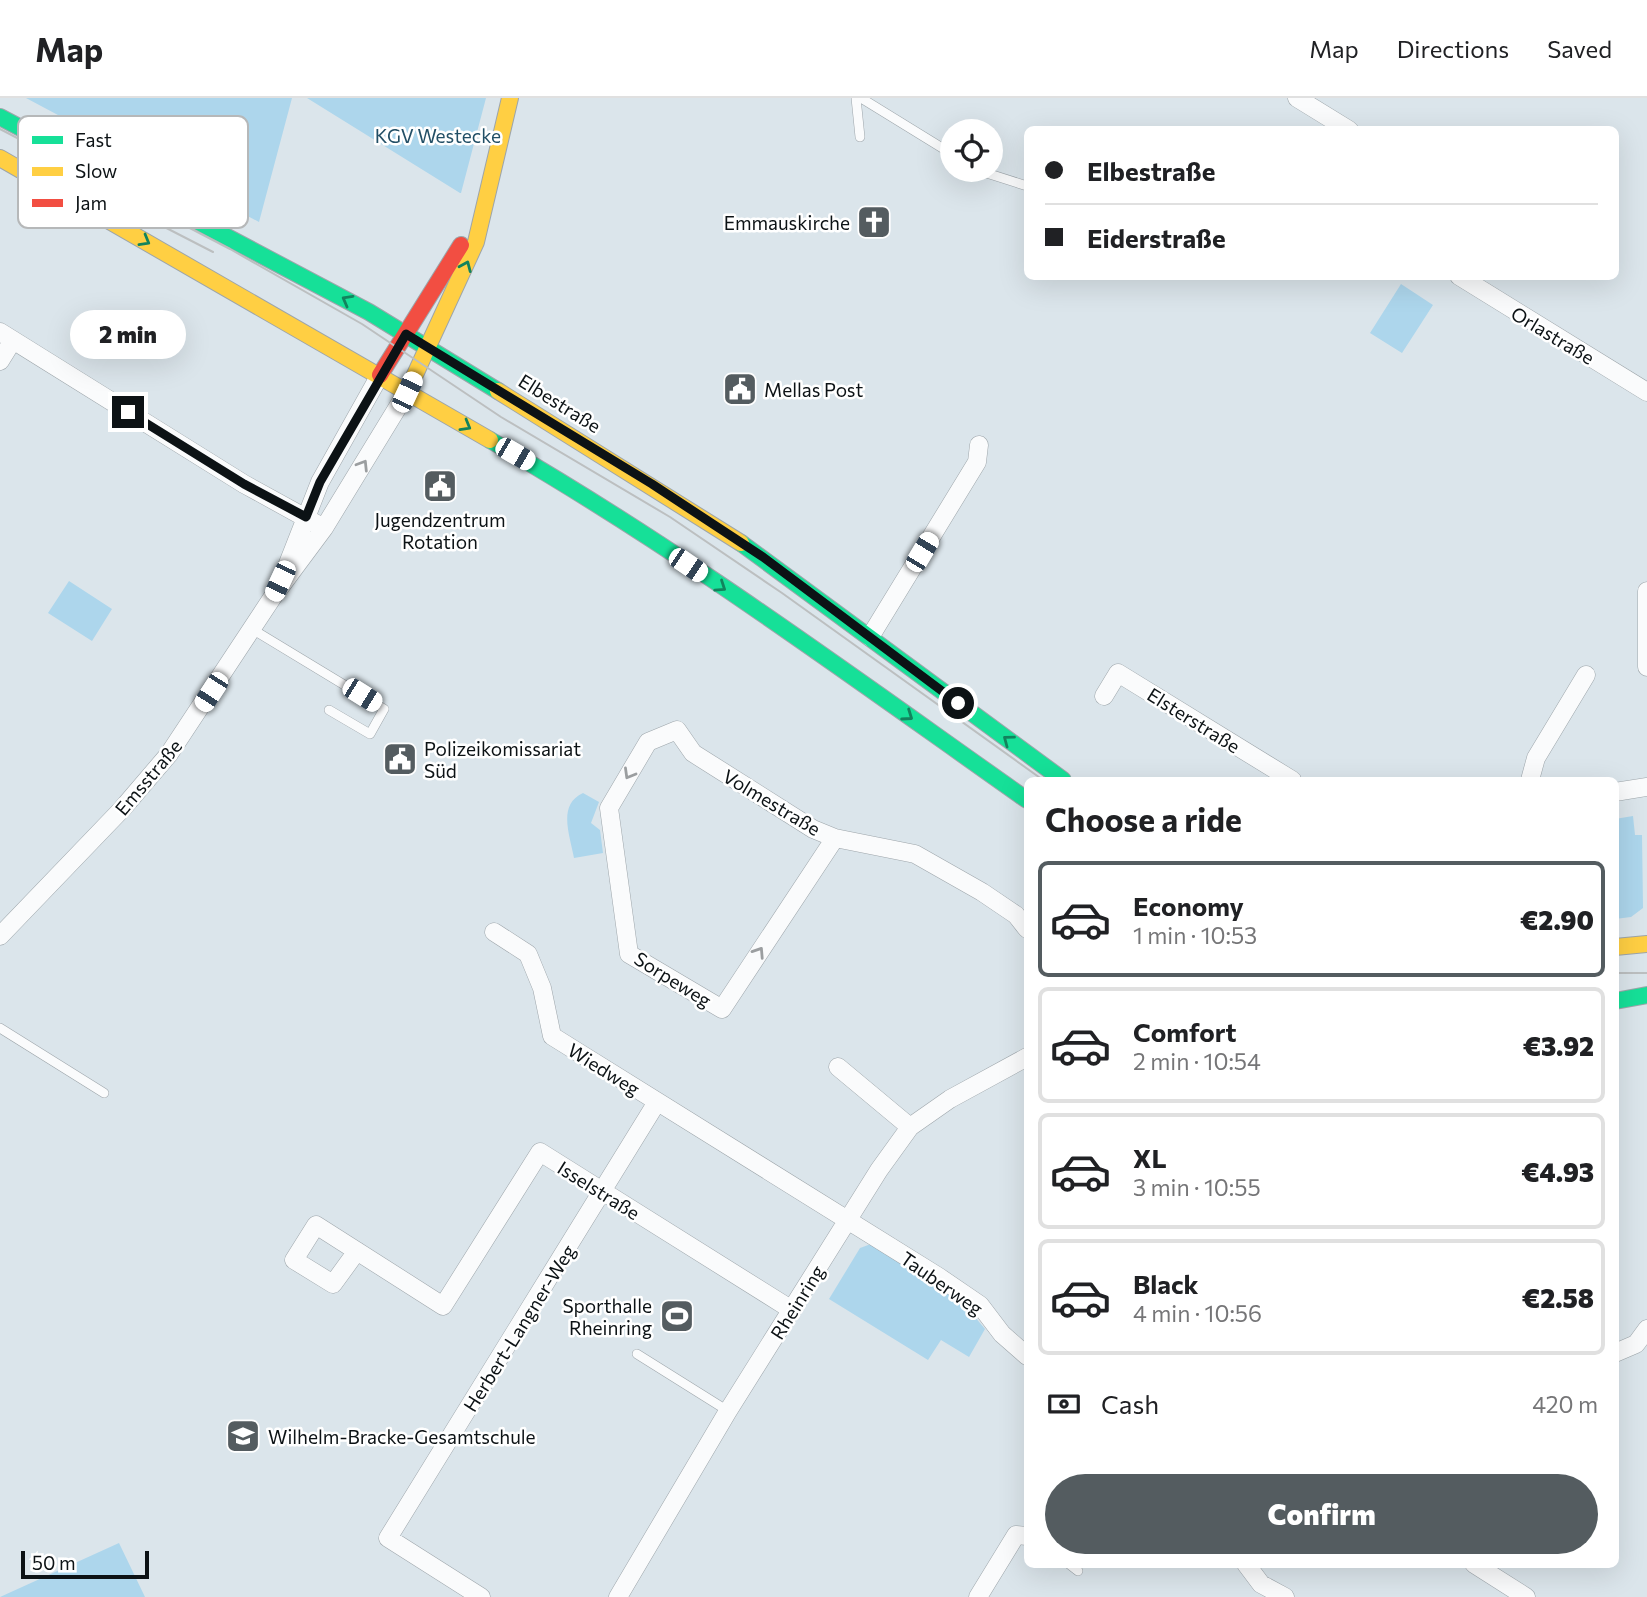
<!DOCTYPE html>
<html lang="en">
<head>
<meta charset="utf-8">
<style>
  :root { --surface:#fff; --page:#f6f6f6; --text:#202124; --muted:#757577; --line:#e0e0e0; --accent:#545c60 }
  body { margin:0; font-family:Commissioner,sans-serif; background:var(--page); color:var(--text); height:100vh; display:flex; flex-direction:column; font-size:26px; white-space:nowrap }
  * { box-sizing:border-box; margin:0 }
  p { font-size:23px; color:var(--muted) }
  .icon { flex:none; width:38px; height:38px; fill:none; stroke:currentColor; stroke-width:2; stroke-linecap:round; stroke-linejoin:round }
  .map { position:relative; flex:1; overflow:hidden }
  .sheet { position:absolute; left:1024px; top:679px; width:595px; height:791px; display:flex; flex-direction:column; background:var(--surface); border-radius:10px; box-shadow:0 7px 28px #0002 }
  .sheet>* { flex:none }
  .hud { position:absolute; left:1024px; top:28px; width:595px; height:154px; border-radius:10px; box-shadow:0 7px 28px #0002; display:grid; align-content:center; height:154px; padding:0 21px; background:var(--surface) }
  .buttons { position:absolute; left:940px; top:21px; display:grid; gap:14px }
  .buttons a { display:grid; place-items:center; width:63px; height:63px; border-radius:50%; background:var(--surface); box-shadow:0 7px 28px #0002; font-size:35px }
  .scale { position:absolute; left:21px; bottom:18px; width:128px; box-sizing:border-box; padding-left:7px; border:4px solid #0c1215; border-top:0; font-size:19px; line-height:24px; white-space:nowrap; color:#0c1215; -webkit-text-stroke:5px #fff; paint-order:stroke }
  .end { position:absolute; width:32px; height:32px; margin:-16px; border:9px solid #0c1215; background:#fff; box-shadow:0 0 0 4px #fff }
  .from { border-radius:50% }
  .bubble { position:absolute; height:49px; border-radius:24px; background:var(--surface); box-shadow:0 7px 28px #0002; font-size:23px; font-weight:800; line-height:49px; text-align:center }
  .car { position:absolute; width:21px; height:42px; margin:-21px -10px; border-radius:9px; box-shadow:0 0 5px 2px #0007; background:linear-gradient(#fff 24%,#345 0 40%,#fff 0 76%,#345 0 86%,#fff 0) }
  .hud b { display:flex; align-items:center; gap:24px; height:66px; font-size:26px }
  .hud b+b { border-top:2px solid var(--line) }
  .hud i { width:18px; height:18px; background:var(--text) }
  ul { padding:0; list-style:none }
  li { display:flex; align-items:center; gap:21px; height:116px; margin:0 14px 10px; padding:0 7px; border:4px solid var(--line); border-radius:10px }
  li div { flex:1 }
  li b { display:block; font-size:26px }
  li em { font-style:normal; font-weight:800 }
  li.on { border-color:var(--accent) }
  li>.icon { width:63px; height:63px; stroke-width:1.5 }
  h2 { padding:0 21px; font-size:32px; line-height:84px }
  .pay { display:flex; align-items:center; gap:18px; height:77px; padding:0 21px; font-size:26px }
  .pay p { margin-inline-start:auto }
  .button { display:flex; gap:14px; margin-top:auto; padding:14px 21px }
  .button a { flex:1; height:80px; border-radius:42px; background:var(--accent); color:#fff; font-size:28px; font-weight:800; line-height:80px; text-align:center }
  header { display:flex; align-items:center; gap:42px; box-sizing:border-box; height:98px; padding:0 35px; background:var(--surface); border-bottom:2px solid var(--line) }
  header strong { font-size:33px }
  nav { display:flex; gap:38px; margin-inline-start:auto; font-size:24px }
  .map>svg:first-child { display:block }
  .green { fill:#add6ec }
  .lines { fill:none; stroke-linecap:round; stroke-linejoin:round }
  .lane-casing { stroke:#9da5aa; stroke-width:10 }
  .street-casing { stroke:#9da5aa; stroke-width:19 }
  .fast-casing { stroke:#9da5aa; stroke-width:18 }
  .slow-casing { stroke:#9da5aa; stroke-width:18 }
  .jam-casing { stroke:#9da5aa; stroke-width:18 }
  .lane { stroke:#fafbfc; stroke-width:9 }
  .street { stroke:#fafbfc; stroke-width:18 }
  .fast { stroke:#16e098; stroke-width:16 }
  .slow { stroke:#ffcf43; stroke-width:16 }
  .jam { stroke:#f24e42; stroke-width:16 }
  .tram { stroke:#bcbfc0; stroke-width:2 }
  .oneway { stroke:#12835d }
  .oneway2 { stroke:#9b9ea0 }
  .route { stroke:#0c1215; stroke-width:9 }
  .labels { text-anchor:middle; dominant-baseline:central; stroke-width:5; stroke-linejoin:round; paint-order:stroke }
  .park-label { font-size:19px; fill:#224f66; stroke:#fff }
  .poi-label { font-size:19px; fill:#0c1215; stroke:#fff; text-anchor:start }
  .street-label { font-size:19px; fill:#0c1215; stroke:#fff }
  .key { fill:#fff; stroke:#b6b8b9; stroke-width:2 }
  .key-label { font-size:19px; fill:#0c1215 }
</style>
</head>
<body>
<header>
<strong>Map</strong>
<nav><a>Map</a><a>Directions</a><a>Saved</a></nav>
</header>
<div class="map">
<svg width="1647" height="1499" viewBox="0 0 1647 1499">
  <rect width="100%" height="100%" fill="#dbe5eb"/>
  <path class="green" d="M 26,0 L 292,0 L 259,124 Z
    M 307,0 L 486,0 L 461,95 L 460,95 Z
    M 1401,186 L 1433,207 L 1402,255 L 1370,235 Z
    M 69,483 L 112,511 L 92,543 L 48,515 Z
    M 583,695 L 599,704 L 591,725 L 600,732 L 603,755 L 574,760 C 570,737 557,707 583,695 Z
    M 1633,718 L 1635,737 L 1642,737 L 1643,810 L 1631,819 L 1615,821 L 1615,721 Z
    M 871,1146 C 911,1171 955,1192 985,1231 L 969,1259 L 941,1242 L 928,1262 L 829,1201 L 860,1150 Z
    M 119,1445 L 145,1499 L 0,1499 Z"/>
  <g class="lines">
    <g class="lane-casing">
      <path id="lane" d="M 856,0 L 860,39
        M 861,0 L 952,56
        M 977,72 L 1027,88
        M 252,531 L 384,611 L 370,636 L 329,612
        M 0,930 L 104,995
        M 637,1256 L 728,1313
        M 1069,1466 L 1078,1473"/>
    </g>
    <g class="street-casing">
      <path id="street" d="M 1297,0 L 1349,32
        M 1459,178 L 1647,294
        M 0,234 L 244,386 L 324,430
        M 0,263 L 13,242
        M 287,468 L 320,384 L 380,277
        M 1647,493 L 1647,569
        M 870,539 L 977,364 L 979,347
        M 1104,598 L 1118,575 L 1292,682
        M 1530,682 L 1536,660 L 1586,577
        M 1615,694 L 1647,689
        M 835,740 L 722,911 L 629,856 L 609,710 L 648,644 L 677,632 L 693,655 L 813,731 L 835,740 L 915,756 L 982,794 L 1016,817 L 1027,831
        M 494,834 L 528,856 L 542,890 L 552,938 L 939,1179 L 980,1207 L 1002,1236 L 1027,1258
        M 0,838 L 122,711 L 169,656 L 272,500 L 324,430 L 407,294
        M 838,969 L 910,1029
        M 357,1153 L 333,1186 L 294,1162 L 316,1127 L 443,1208 L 540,1054 L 792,1212
        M 1615,1255 L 1636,1246 L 1647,1231
        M 1246,1466 L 1261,1486 L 1285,1499
        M 1474,1466 L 1526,1499
        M 481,1499 L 388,1440 L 657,1004
        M 618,1499 L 728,1313 L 879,1072 L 910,1029 L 950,1001 L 1027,959
        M 978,1499 L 1016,1437 L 1027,1438"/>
    </g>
    <g class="fast-casing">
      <path id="fast" d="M 0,19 L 369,214 L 498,293
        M 490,342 C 677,449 851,578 1027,702
        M 741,445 L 1063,682
        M 1615,903 L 1647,897"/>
    </g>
    <g class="slow-casing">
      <path id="slow" d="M 0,60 L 490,342
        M 498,293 L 741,445
        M 407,294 L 476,144 L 510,0
        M 1615,849 L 1647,846"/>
    </g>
    <g class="jam-casing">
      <path id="jam" d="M 380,277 L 461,147"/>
    </g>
    <use href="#lane" class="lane"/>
    <use href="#street" class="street"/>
    <use href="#fast" class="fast"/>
    <use href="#slow" class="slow"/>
    <use href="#jam" class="jam"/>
    <path class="tram" d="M 0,31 L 230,151 L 362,226 L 501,319 L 670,419 L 782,495 L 1043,682
      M 110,101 L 213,154
      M 1615,875 L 1647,875"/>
  </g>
  <defs><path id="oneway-chevron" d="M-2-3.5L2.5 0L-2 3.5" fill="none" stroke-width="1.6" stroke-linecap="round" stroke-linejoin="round" transform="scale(1.75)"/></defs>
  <g class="oneway">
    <use href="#oneway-chevron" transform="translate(145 143) rotate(30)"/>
    <use href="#oneway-chevron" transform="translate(466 168) rotate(-67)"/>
    <use href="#oneway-chevron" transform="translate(347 202) rotate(-151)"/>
    <use href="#oneway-chevron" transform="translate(466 328) rotate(30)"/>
    <use href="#oneway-chevron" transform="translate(721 489) rotate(34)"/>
    <use href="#oneway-chevron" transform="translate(908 618) rotate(35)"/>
    <use href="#oneway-chevron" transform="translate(1008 642) rotate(-143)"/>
  </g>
  <g class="oneway2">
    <use href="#oneway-chevron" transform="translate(363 367) rotate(-58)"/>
    <use href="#oneway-chevron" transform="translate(629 676) rotate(120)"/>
    <use href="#oneway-chevron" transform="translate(759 854) rotate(-57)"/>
  </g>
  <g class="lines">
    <path class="route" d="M 128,314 L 244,386 L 306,419 L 320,384 L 406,236 L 652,386 L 763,459 L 958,605"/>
  </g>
  <defs>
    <g id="church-square" transform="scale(1.75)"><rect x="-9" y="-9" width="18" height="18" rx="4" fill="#545c60" stroke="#fff"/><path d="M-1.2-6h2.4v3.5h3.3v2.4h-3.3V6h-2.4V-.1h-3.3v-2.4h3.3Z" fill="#fff"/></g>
    <g id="civic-square" transform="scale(1.75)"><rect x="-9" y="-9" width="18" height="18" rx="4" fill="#545c60" stroke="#fff"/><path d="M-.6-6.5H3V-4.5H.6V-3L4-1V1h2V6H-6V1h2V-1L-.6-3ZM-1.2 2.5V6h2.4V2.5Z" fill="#fff"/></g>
    <g id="stadium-square" transform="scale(1.75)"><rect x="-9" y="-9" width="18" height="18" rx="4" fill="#545c60" stroke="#fff"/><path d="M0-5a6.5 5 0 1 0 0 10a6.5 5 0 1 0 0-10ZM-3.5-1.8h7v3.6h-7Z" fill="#fff"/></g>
    <g id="school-square" transform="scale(1.75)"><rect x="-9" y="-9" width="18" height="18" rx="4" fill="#545c60" stroke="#fff"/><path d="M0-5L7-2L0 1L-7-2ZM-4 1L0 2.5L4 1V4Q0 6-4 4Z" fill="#fff"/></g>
  </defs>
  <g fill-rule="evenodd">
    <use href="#church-square" x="874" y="124"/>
    <use href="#civic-square" x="740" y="291"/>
    <use href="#civic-square" x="440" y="388"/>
    <use href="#civic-square" x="400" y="661"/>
    <use href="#stadium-square" x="677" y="1218"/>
    <use href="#school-square" x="243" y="1338"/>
  </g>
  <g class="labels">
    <g class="park-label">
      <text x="438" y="37">KGV Westecke</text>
    </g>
    <g class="poi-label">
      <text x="850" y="124" text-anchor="end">Emmauskirche</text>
      <text x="764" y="291">Mellas Post</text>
      <text x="440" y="421" text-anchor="middle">Jugendzentrum<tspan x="440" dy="22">Rotation</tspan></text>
      <text x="424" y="650">Polizeikomissariat<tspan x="424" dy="22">Süd</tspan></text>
      <text x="652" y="1207" text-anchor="end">Sporthalle<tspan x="652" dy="22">Rheinring</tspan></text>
      <text x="268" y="1338">Wilhelm-Bracke-Gesamtschule</text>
    </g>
    <g class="street-label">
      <text transform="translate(1553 237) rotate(31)">Orlastraße</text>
      <text transform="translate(560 305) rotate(32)">Elbestraße</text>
      <text transform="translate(1194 622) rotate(32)">Elsterstraße</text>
      <text transform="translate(148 679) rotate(-50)">Emsstraße</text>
      <text transform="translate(772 704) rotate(31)">Volmestraße</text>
      <text transform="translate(673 881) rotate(32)">Sorpeweg</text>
      <text transform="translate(604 971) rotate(32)">Wiedweg</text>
      <text transform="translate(599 1092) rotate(32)">Isselstraße</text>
      <text transform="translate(942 1185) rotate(35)">Tauberweg</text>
      <text transform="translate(797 1204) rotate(-58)">Rheinring</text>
      <text transform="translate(519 1230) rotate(-58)">Herbert-Langner-Weg</text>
    </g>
  </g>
  <rect x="18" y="18" width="230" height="112" rx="10" class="key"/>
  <rect x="32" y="38" width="31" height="8" fill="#16e098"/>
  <rect x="32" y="69" width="31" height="9" fill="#ffcf43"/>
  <rect x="32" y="101" width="31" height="8" fill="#f24e42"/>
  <g class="key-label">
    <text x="75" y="49">Fast</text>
    <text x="75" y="80">Slow</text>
    <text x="75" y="112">Jam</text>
  </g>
</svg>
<div class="buttons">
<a><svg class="icon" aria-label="locate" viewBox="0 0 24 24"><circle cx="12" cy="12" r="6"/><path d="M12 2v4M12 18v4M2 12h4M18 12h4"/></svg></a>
</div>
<div class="scale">50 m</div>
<i class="end from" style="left:958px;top:605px"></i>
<i class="end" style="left:128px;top:314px"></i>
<div class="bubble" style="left:70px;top:212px;width:116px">2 min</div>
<i class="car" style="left:407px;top:294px;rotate:25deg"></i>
<i class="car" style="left:515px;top:356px;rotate:120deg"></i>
<i class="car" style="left:922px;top:454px;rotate:31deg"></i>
<i class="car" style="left:688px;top:467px;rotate:124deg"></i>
<i class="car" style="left:280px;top:483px;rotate:205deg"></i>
<i class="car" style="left:211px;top:594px;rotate:213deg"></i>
<i class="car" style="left:362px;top:597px;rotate:122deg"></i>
<div class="hud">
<b><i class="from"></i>Elbestraße</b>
<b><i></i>Eiderstraße</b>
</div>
<section class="sheet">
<h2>Choose a ride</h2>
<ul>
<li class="on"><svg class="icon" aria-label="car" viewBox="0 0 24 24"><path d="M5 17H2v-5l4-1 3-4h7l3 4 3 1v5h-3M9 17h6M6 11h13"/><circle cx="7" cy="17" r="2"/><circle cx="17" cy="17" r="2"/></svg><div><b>Economy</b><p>1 min · 10:53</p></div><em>€2.90</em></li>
<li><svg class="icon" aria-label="car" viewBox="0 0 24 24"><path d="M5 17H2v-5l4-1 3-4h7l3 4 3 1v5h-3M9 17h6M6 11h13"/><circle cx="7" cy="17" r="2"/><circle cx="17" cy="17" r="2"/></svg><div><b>Comfort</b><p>2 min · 10:54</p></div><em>€3.92</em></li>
<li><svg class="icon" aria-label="car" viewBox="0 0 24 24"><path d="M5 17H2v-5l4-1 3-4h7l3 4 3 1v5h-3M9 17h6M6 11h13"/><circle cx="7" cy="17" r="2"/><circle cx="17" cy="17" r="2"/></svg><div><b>XL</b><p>3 min · 10:55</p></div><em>€4.93</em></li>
<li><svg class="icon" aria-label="car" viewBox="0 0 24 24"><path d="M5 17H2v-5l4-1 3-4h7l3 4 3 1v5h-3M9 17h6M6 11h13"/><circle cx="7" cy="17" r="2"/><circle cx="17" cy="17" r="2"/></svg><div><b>Black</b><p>4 min · 10:56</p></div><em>€2.58</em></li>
</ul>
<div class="pay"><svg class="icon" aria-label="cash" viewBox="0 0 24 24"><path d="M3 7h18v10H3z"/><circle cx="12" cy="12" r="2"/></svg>Cash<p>420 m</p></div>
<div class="button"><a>Confirm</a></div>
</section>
</div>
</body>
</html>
